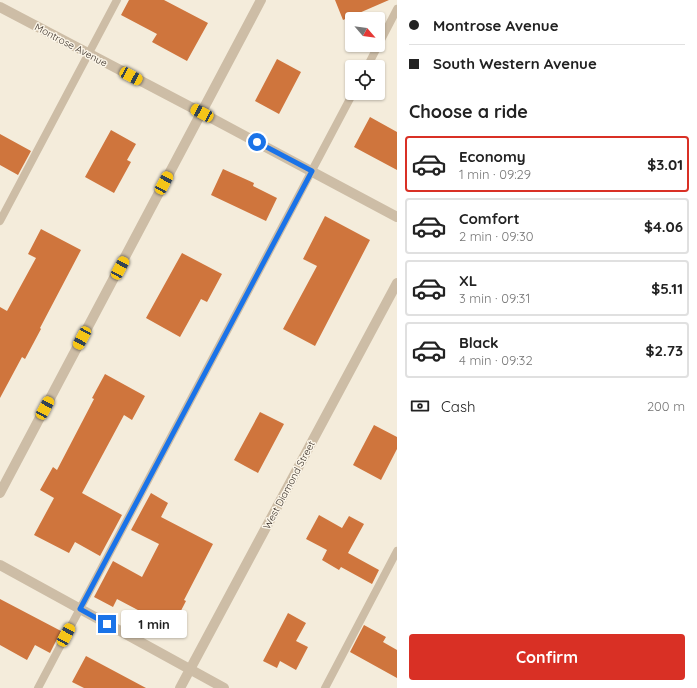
<!DOCTYPE html>
<html lang="en">
<head>
<meta charset="utf-8">
<style>
  :root { --surface:#fff; --page:#f6f6f6; --text:#222; --muted:#767676; --line:#e0e0e0; --accent:#d93025 }
  body { margin:0; font-family:Quicksand,sans-serif; background:var(--page); color:var(--text); height:100vh; display:flex; flex-direction:column; font-size:15px; white-space:nowrap }
  * { box-sizing:border-box; margin:0 }
  p { font-size:13px; color:var(--muted) }
  .icon { flex:none; width:22px; height:22px; fill:none; stroke:currentColor; stroke-width:2; stroke-linecap:round; stroke-linejoin:round }
  .map { position:relative; flex:1; overflow:hidden }
  .details { display:flex; flex-direction:column; background:var(--surface); width:300px }
  .details>* { flex:none }
  .guide { display:grid; align-content:center; height:88px; padding:0 12px; background:var(--surface) }
  .needle { width:26px; rotate:118deg }
  .fabs { position:absolute; left:345px; top:12px; display:grid; gap:8px }
  .fabs a { display:grid; place-items:center; width:40px; height:40px; border-radius:4px; background:var(--surface); box-shadow:0 1px 3px #0004; font-size:20px }
  .end { position:absolute; width:18px; height:18px; margin:-9px; border:5px solid #1a73e8; background:#fff; box-shadow:0 0 0 2px #fff }
  .from { border-radius:50% }
  .bubble { position:absolute; height:28px; border-radius:4px; background:var(--surface); box-shadow:0 1px 3px #0004; font-size:13px; font-weight:700; line-height:28px; text-align:center }
  .car { position:absolute; width:12px; height:24px; margin:-12px -6px; border-radius:5px; box-shadow:0 0 3px 1px #0007; background:linear-gradient(#f5c518 24%,#345 0 40%,#f5c518 0 76%,#345 0 86%,#f5c518 0) }
  .guide b { display:flex; align-items:center; gap:14px; height:38px; font-size:15px }
  .guide b+b { border-top:1px solid var(--line) }
  .guide i { width:10px; height:10px; background:var(--text) }
  ul { padding:0; list-style:none }
  li { display:flex; align-items:center; gap:12px; height:56px; margin:0 8px 6px; padding:0 4px; border:2px solid var(--line); border-radius:4px }
  li div { flex:1 }
  li b { display:block; font-size:15px }
  li em { font-style:normal; font-weight:700 }
  li.selected { border-color:var(--accent) }
  li>.icon { width:36px; height:36px; stroke-width:1.5 }
  h2 { padding:0 12px; font-size:18px; line-height:48px }
  .pay { display:flex; align-items:center; gap:10px; height:44px; padding:0 12px; font-size:15px }
  .pay p { margin-inline-start:auto }
  .cta { display:flex; gap:8px; margin-top:auto; padding:8px 12px }
  .cta a { flex:1; height:46px; border-radius:4px; background:var(--accent); color:#fff; font-size:16px; font-weight:700; line-height:46px; text-align:center }
  main { display:flex; flex:1; min-height:0 }
  .map>svg:first-child { display:block }
  .building { fill:#cf753d }
  .lines { fill:none; stroke-linecap:round; stroke-linejoin:round }
  .service { stroke:#cdbda6; stroke-width:8 }
  .minor { stroke:#cdbda6; stroke-width:10 }
  .route { stroke:#1a73e8; stroke-width:5 }
  .labels { text-anchor:middle; dominant-baseline:central; stroke-width:3; stroke-linejoin:round; paint-order:stroke }
  .street-label { font-size:10px; fill:#392f27; stroke:#fbf5e8 }
</style>
</head>
<body>
<main>
<div class="map">
<svg width="397" height="688" viewBox="0 0 397 688">
  <rect width="100%" height="100%" fill="#f4ecdb"/>
  <path class="building" d="M 129,0 L 164,0 L 208,23 L 187,61 L 152,42 L 157,34 L 121,15 Z
    M 335,0 L 389,0 L 343,20 Z
    M 277,59 L 301,72 L 279,114 L 255,101 Z
    M 370,117 L 397,132 L 397,170 L 354,147 Z
    M 111,130 L 136,144 L 127,160 L 131,162 L 114,193 L 85,177 Z
    M 0,134 L 31,151 L 18,175 L 0,165 Z
    M 223,169 L 254,183 L 253,186 L 277,198 L 266,221 L 211,195 Z
    M 325,216 L 370,240 L 315,346 L 283,329 L 317,266 L 303,259 Z
    M 41,229 L 81,250 L 40,328 L 41,329 L 25,359 L 22,357 L 0,398 L 0,307 L 7,311 L 36,258 L 28,254 Z
    M 182,253 L 222,274 L 207,302 L 201,299 L 180,337 L 146,318 Z
    M 105,374 L 145,396 L 132,420 L 124,415 L 82,493 L 122,515 L 100,556 L 75,542 L 69,553 L 34,535 L 54,498 L 40,490 L 53,467 L 57,470 L 94,399 L 92,398 Z
    M 260,412 L 284,424 L 258,473 L 234,460 Z
    M 374,425 L 397,437 L 397,449 L 381,480 L 353,465 Z
    M 151,493 L 168,503 L 161,517 L 213,544 L 184,600 L 186,601 L 172,628 L 117,599 L 113,607 L 94,597 L 113,561 L 142,577 L 159,544 L 131,530 Z
    M 319,515 L 342,528 L 349,516 L 364,524 L 348,553 L 379,570 L 372,584 L 341,567 L 339,570 L 322,560 L 327,550 L 306,539 Z
    M 0,599 L 61,631 L 50,653 L 35,645 L 27,660 L 0,645 Z
    M 288,613 L 306,623 L 296,641 L 308,647 L 296,670 L 280,661 L 277,668 L 263,661 Z
    M 364,625 L 386,637 L 383,642 L 397,650 L 397,678 L 350,652 Z
    M 86,656 L 146,688 L 84,688 L 72,682 Z"/>
  <g class="lines">
    <path class="service" d="M 367,67 L 397,9
      M 0,221 L 117,0
      M 38,688 L 353,93
      M 325,688 L 397,551"/>
    <path class="minor" d="M 0,7 L 202,113 L 397,217
      M 0,493 L 261,0
      M 0,565 L 224,688
      M 180,688 L 397,283"/>
  </g>
  <g class="lines">
    <path class="route" d="M 107,624 L 80,609 L 312,171 L 257,142"/>
  </g>
  <g class="labels">
    <g class="street-label">
      <text transform="translate(71 45) rotate(28)">Montrose Avenue</text>
      <text transform="translate(289 485) rotate(-62)">West Diamond Street</text>
    </g>
  </g>
</svg>
<div class="fabs">
<a><svg class="needle" viewBox="-14 -14 28 28"><path d="M0-13l5 13h-10z" fill="#e53935"/><path d="M0 13l5-13h-10z" fill="#767676"/></svg></a>
<a><svg class="icon" aria-label="locate" viewBox="0 0 24 24"><circle cx="12" cy="12" r="6"/><path d="M12 2v4M12 18v4M2 12h4M18 12h4"/></svg></a>
</div>
<i class="end from" style="left:257px;top:142px"></i>
<i class="end" style="left:107px;top:624px"></i>
<div class="bubble" style="left:121px;top:610px;width:66px">1 min</div>
<i class="car" style="left:131px;top:76px;rotate:118deg"></i>
<i class="car" style="left:202px;top:113px;rotate:298deg"></i>
<i class="car" style="left:164px;top:183px;rotate:28deg"></i>
<i class="car" style="left:120px;top:268px;rotate:28deg"></i>
<i class="car" style="left:82px;top:338px;rotate:208deg"></i>
<i class="car" style="left:45px;top:408px;rotate:28deg"></i>
<i class="car" style="left:66px;top:635px;rotate:28deg"></i>
</div>
<section class="details">
<div class="guide">
<b><i class="from"></i>Montrose Avenue</b>
<b><i></i>South Western Avenue</b>
</div>
<h2>Choose a ride</h2>
<ul>
<li class="selected"><svg class="icon" aria-label="car" viewBox="0 0 24 24"><path d="M5 17H2v-5l4-1 3-4h7l3 4 3 1v5h-3M9 17h6M6 11h13"/><circle cx="7" cy="17" r="2"/><circle cx="17" cy="17" r="2"/></svg><div><b>Economy</b><p>1 min · 09:29</p></div><em>$3.01</em></li>
<li><svg class="icon" aria-label="car" viewBox="0 0 24 24"><path d="M5 17H2v-5l4-1 3-4h7l3 4 3 1v5h-3M9 17h6M6 11h13"/><circle cx="7" cy="17" r="2"/><circle cx="17" cy="17" r="2"/></svg><div><b>Comfort</b><p>2 min · 09:30</p></div><em>$4.06</em></li>
<li><svg class="icon" aria-label="car" viewBox="0 0 24 24"><path d="M5 17H2v-5l4-1 3-4h7l3 4 3 1v5h-3M9 17h6M6 11h13"/><circle cx="7" cy="17" r="2"/><circle cx="17" cy="17" r="2"/></svg><div><b>XL</b><p>3 min · 09:31</p></div><em>$5.11</em></li>
<li><svg class="icon" aria-label="car" viewBox="0 0 24 24"><path d="M5 17H2v-5l4-1 3-4h7l3 4 3 1v5h-3M9 17h6M6 11h13"/><circle cx="7" cy="17" r="2"/><circle cx="17" cy="17" r="2"/></svg><div><b>Black</b><p>4 min · 09:32</p></div><em>$2.73</em></li>
</ul>
<div class="pay"><svg class="icon" aria-label="cash" viewBox="0 0 24 24"><path d="M3 7h18v10H3z"/><circle cx="12" cy="12" r="2"/></svg>Cash<p>200 m</p></div>
<div class="cta"><a>Confirm</a></div>
</section>
</main>
</body>
</html>
